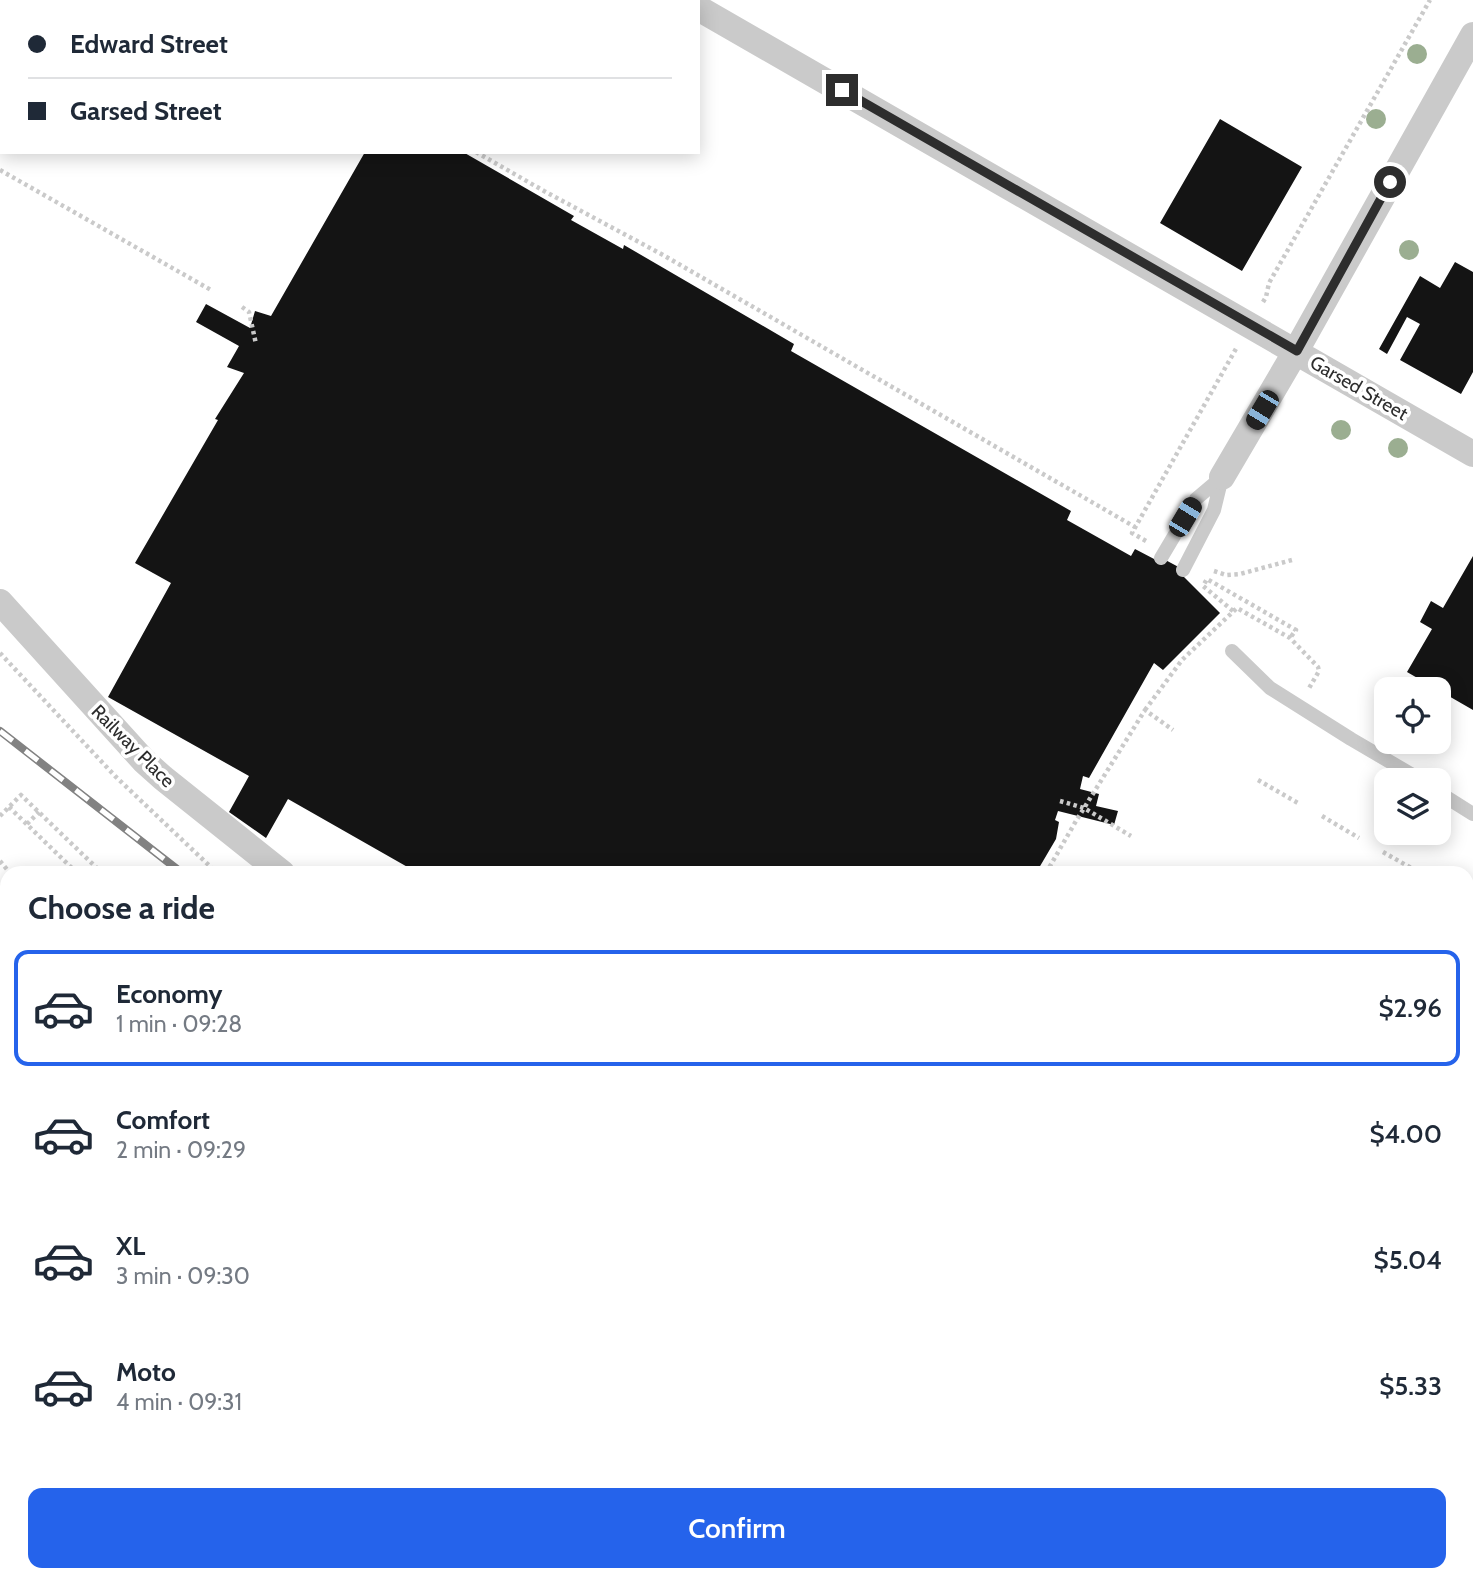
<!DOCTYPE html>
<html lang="en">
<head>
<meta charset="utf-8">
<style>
  :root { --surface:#fff; --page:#f2f2f3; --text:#1f2937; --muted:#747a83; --line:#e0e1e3; --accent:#2563eb }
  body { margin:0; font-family:Cabin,sans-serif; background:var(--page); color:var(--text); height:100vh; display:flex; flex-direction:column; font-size:26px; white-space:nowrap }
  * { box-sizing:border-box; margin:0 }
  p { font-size:23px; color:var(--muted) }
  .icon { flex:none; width:38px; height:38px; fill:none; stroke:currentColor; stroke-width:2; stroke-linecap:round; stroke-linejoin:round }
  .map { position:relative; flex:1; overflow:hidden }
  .details { position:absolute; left:0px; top:866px; width:1474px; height:716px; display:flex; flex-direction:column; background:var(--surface); border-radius:21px 21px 0 0; box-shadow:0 4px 18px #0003 }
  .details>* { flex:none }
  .top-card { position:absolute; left:0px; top:0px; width:700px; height:154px; box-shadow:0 4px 18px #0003; display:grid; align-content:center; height:154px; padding:0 28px; background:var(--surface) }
  .controls { position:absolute; left:1374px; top:677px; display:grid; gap:14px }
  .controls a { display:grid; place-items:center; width:77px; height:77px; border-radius:14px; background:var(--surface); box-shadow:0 4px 18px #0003; font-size:35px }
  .end { position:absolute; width:32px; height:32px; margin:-16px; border:9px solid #2d2d2d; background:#fff; box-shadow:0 0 0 4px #fff }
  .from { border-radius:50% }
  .car { position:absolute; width:21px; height:42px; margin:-21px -10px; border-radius:9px; box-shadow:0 0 5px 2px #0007; background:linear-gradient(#222 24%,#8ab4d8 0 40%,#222 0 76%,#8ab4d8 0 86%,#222 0) }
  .top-card b { display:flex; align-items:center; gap:24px; height:66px; font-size:26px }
  .top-card b+b { border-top:2px solid var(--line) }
  .top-card i { width:18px; height:18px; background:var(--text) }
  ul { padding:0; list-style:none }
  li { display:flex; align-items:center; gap:21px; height:116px; margin:0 14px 10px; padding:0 14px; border:4px solid transparent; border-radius:14px }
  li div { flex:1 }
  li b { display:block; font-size:26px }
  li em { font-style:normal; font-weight:600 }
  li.active { border-color:var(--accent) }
  li>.icon { width:63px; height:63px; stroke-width:1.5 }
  h2 { padding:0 28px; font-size:32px; line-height:84px }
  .action { display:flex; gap:14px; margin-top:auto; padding:14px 28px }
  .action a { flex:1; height:80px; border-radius:14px; background:var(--accent); color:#fff; font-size:28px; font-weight:600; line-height:80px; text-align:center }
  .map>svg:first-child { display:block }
  .green { fill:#e1ecd9 }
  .building { fill:#141414 }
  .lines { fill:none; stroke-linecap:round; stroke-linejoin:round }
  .path { stroke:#cacaca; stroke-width:4.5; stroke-dasharray:3.5 3.5; stroke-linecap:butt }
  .lane { stroke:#cacaca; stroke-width:14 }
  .street { stroke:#cacaca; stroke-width:26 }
  .rail-casing { stroke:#828282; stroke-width:8 }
  .rail { stroke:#fff; stroke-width:5; stroke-dasharray:16; stroke-linecap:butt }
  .tree { fill:#9bae91 }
  .route { stroke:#2d2d2d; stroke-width:9 }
  .labels { text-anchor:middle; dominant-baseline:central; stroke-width:7; stroke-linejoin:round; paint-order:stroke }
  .street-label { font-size:19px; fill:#2d2d2d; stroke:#fff }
</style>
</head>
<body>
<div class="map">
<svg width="1473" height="1581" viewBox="0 0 1473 1581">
  <rect width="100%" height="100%" fill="#fff"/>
  <path class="green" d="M 1473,1521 L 1473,1581 L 1438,1581 L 1442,1575 L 1466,1575 L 1467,1532 Z"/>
  <path class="building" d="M 1220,119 L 1302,167 L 1242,271 L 1160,223 Z
    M 365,152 L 463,152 L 574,216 L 571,220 L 623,249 L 624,245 L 794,344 L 791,351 L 1071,511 L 1067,520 L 1131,556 L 1135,549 L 1156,560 L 1158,556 L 1186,571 L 1183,576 L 1220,613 L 1163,670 L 1154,663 L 1089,778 L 1083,776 L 1080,789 L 1099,794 L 1096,806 L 1118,811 L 1114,825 L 1058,811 L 1055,820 L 1059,822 L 1056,839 L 1036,873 L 418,873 L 288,799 L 266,838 L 229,812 L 249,776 L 108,697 L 171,583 L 135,563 L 218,420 L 215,419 L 244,373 L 227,367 L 239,346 L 196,322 L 206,304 L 250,328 L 255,311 L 271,316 Z
    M 1455,262 L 1473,272 L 1473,372 L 1461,394 L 1400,360 L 1420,324 L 1407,317 L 1387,354 L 1379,349 L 1420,276 L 1440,288 Z
    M 1473,556 L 1473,710 L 1407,672 L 1432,629 L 1420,622 L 1431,601 L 1443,608 Z
    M 1466,1251 L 1473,1255 L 1473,1292 L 1466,1304 Z
    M 1466,1460 L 1473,1463 L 1473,1480 L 1466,1491 Z
    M 566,1575 L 680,1575 L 685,1581 L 571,1581 Z
    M 941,1575 L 1066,1575 L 1077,1581 L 951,1581 Z"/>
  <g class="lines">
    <path class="path" d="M 210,0 L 213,2
      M 476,152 L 544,191 L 663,255 L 1135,527
      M 0,170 L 211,290
      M 1263,302 L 1266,297 L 1269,283 L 1430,0
      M 242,307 L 249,312 L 256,344
      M 1146,541 L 1132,533 L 1237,347
      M 1214,571 L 1226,575 L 1240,574 L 1292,560
      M 1233,611 L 1203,586 L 1207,579 L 1296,630 L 1290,638
      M 0,653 L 115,776 L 217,873
      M 1145,710 L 1182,660 L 1237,608 L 1290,638 L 1318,667 L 1319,671 L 1308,690
      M 1258,780 L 1298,803
      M 1060,801 L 1084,808 L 1131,836
      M 9,807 L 77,873
      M 0,816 L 21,795 L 102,873
      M 1322,816 L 1359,838
      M 27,824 L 39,812
      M 1383,852 L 1420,873
      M 0,861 L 10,873
      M 1046,873 L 1076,821 L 1145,710 L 1173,730
      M 0,893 L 7,902
      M 1466,900 L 1473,904
      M 0,926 L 7,934
      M 0,961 L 7,969
      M 0,992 L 7,1001
      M 0,1031 L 7,1040
      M 0,1070 L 7,1079
      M 0,1322 L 7,1326
      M 934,1575 L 945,1581
      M 1298,1576 L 1306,1581
      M 866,1581 L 878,1575"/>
    <path class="lane" d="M 1161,558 L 1196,499 L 1222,477
      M 1183,570 L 1214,510 L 1222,477
      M 1232,651 L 1270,688 L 1351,739 L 1421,780
      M 1438,792 L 1473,814"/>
    <path class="street" d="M 48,2 L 49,0
      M 698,8 L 1473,454
      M 0,84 L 2,81
      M 1222,477 L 1296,351 L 1473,35
      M 0,602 L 144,761 L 163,778 L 282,873
      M 1466,1171 L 1473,1169
      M 0,1391 L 7,1395
      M 311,1575 L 319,1581"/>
    <g class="rail-casing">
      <path id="rail" d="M 0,731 L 182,873
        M 1126,1575 L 1137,1581
        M 1221,1575 L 1231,1581"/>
    </g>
    <use href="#rail" class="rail"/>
  </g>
  <g class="tree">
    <circle cx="1417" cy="54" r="10"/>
    <circle cx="1376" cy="119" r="10"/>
    <circle cx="1409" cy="250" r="10"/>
    <circle cx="1341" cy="430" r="10"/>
    <circle cx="1398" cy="448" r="10"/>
  </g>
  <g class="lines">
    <path class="route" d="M 842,90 L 1297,351 L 1390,182"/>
  </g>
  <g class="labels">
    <g class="street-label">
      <text transform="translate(1359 388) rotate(30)">Garsed Street</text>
      <text transform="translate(133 746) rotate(45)">Railway Place</text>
    </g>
  </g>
</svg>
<div class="controls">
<a><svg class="icon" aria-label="locate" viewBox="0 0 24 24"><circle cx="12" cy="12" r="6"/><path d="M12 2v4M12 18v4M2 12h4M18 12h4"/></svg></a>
<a><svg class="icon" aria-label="layers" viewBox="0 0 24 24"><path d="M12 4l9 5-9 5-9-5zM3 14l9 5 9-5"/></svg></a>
</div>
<i class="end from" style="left:1390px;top:182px"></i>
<i class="end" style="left:842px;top:90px"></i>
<i class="car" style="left:1262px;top:410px;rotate:211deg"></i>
<i class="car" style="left:1185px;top:517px;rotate:31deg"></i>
<div class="top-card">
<b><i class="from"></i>Edward Street</b>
<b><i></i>Garsed Street</b>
</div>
<section class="details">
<h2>Choose a ride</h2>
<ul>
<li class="active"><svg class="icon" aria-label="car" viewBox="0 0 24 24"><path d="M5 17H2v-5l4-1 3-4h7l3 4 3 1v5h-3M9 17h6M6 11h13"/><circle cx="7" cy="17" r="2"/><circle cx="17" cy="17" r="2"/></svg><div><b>Economy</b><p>1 min · 09:28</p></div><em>$2.96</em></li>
<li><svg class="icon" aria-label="car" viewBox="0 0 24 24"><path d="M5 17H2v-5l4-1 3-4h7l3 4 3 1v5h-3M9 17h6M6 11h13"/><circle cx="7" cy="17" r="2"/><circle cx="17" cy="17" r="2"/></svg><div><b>Comfort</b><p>2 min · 09:29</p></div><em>$4.00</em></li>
<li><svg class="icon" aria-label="car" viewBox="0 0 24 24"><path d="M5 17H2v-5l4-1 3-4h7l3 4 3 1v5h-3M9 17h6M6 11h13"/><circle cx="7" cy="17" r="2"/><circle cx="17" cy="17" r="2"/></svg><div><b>XL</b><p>3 min · 09:30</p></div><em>$5.04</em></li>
<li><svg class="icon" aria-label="car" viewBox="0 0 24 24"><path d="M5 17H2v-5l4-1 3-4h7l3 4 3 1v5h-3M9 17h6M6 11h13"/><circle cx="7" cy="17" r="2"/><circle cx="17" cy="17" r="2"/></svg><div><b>Moto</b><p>4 min · 09:31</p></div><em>$5.33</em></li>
</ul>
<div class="action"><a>Confirm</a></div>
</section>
</div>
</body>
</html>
